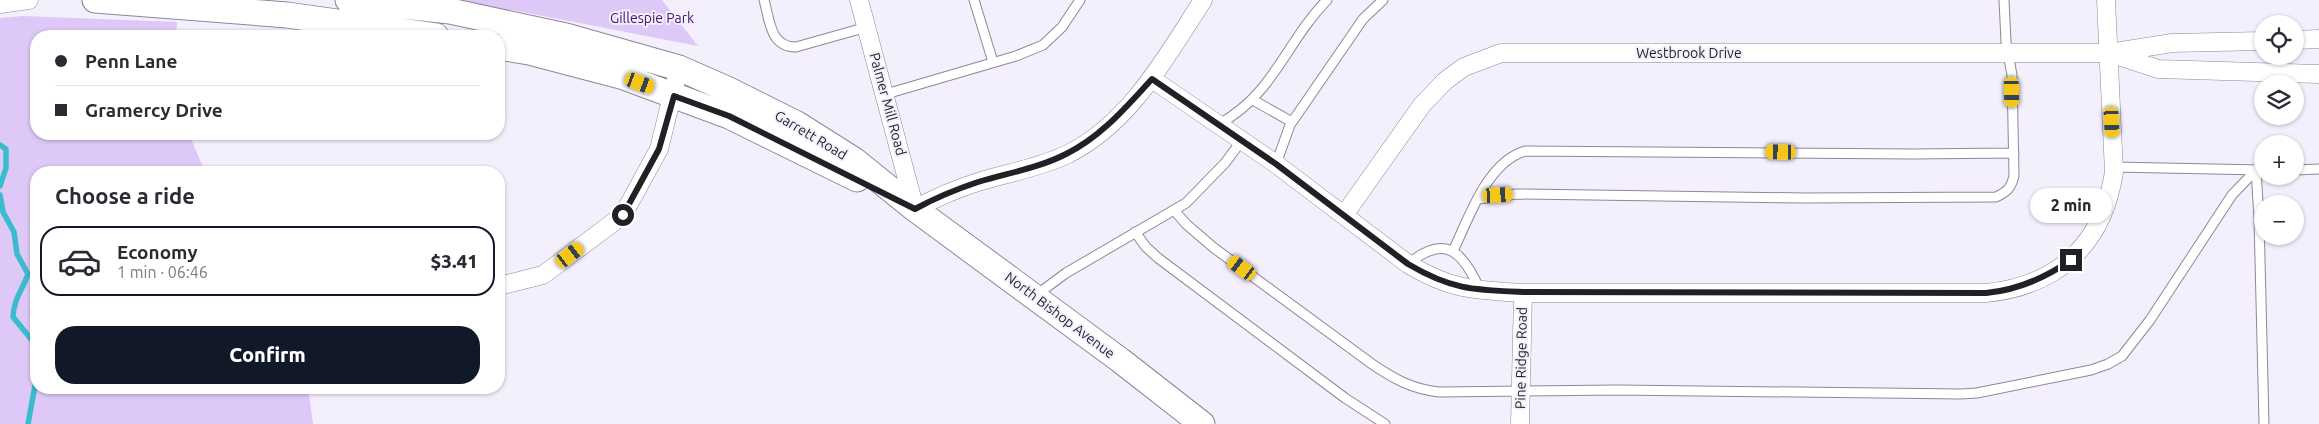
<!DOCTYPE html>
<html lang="en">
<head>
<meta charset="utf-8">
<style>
  :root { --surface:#fff; --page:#f7f7f7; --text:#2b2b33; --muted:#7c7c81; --line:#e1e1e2; --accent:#111827 }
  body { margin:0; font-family:Ubuntu,sans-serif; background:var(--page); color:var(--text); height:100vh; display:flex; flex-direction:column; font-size:19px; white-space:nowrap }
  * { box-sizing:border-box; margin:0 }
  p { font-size:16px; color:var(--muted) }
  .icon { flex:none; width:28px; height:28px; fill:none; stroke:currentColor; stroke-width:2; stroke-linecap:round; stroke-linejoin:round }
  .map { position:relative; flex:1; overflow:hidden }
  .side { position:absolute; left:30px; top:166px; width:475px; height:228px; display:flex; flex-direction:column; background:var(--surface); border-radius:20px; box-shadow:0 1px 4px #0004 }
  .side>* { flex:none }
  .hud { position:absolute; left:30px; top:30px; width:475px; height:110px; border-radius:20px; box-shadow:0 1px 4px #0004; display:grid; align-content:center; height:110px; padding:0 25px; background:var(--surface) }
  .tools { position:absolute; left:2254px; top:15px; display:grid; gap:10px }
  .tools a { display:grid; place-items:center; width:50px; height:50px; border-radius:50%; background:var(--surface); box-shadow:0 1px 4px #0004; font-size:25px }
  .end { position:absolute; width:22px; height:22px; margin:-11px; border:6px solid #221f27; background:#fff; box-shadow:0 0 0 2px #fff }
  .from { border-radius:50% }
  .bubble { position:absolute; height:35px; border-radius:18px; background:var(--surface); box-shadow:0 1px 4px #0004; font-size:16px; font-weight:800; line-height:35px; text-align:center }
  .car { position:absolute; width:15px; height:30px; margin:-15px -8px; border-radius:6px; box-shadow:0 0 4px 1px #0007; background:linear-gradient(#f5c518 24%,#345 0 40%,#f5c518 0 76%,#345 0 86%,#f5c518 0) }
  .hud b { display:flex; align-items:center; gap:18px; height:48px; font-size:19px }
  .hud b+b { border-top:1px solid var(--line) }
  .hud i { width:12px; height:12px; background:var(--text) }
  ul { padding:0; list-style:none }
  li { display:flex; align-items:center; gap:15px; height:70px; margin:0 10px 8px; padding:0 15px; border:2px solid var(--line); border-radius:20px }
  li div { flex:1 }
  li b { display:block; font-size:19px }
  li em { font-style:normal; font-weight:800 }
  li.active { border-color:var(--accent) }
  li>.icon { width:45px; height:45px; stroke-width:1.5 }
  h2 { padding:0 25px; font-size:22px; line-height:60px }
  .button { display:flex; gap:10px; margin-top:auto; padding:10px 25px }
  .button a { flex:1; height:58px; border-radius:20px; background:var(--accent); color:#fff; font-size:20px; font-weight:800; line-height:58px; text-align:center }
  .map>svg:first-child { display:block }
  .green { fill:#ddc8f7 }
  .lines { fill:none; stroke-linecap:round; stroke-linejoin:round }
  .stream { stroke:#3abbce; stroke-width:5.5 }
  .service-casing { stroke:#8f869a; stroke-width:11 }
  .minor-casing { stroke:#8f869a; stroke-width:19 }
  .secondary-casing { stroke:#8f869a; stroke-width:27 }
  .service { stroke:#fff; stroke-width:9 }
  .minor { stroke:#fff; stroke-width:18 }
  .secondary { stroke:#fff; stroke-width:25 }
  .route { stroke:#221f27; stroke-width:6 }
  .labels { text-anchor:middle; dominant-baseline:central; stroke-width:4; stroke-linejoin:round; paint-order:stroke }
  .park-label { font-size:14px; fill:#45146c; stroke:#f4effc }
  .street-label { font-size:14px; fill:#221f27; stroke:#f4effc }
</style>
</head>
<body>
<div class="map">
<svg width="2319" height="424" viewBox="0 0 2319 424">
  <rect width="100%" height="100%" fill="#f4effc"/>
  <path class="green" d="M 460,0 L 662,0 L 698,46 Z
    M 23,16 L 177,22 L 176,36 L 36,36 L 36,134 L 189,134 L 205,172 L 36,172 L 36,388 L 308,388 L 313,424 L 0,424 L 0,18 Z"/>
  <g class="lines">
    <path class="stream" d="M 0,145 L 6,149 L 6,168 L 0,186
      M 0,195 L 3,212 L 14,232 L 17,254 L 28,274 C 22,291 14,298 13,317 L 36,345
      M 28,424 L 36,380"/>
    <g class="service-casing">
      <path id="service" d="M 764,0 C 770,21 770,47 796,47 L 867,27
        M 974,0 L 993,62
        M 886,94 L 1016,56 L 1043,45 L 1062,27 L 1080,0
        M 1253,100 L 1292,122
        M 1219,124 C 1274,94 1286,42 1327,0
        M 1276,164 L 1290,125 L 1363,19 L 1383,0
        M 2114,167 L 2262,170
        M 2256,170 L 2259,218 L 2264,424
        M 2295,170 L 2319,169
        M 1478,199 L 1517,194 L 1805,198 L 1996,197 C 2007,192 2011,188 2014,176 L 2012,75 L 2006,42 L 2004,0
        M 1174,210 L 1186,224 L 1214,248 L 1372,364 C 1394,379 1412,389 1439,392 L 1618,390 L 1961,394 L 1977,393 L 2091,370 L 2108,364 L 2122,356 L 2150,320 L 2232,195 L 2256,170
        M 1135,232 L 1146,247 L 1158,258 L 1345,398 L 1385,424
        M 1453,251 C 1469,218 1487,162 1525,151 L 1914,154 L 2014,153
        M 1408,264 C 1446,233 1463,252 1480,290
        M 1035,296 L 1066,273 L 1186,203 L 1225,163 L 1242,140"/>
    </g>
    <g class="minor-casing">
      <path id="minor" d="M 859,0 L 915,209 C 935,198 956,189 978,182 C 1007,173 1038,168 1066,155 C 1130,124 1166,57 1203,0
        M 0,4 L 29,0
        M 2295,40 L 2319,39
        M 2112,54 L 2158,69 L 2319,74
        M 1152,79 L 1276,164 L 1408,264 C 1451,290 1474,290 1523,293 L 1986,293 C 2058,286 2103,244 2114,172 L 2106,0
        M 1344,215 L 1422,105 L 1445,81 L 1464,67 L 1501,53 L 2109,53 L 2172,43 L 2262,41
        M 499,286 L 543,275 L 623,215 L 659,149 L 679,68
        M 1520,424 L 1523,293"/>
    </g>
    <g class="secondary-casing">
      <path id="secondary" d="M 95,0 L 287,15 L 436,36
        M 348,0 L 450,11 L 566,36 L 679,68 L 729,90 L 797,124 L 854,160 L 915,209 L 1120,360 L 1202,424
        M 499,47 L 529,52 L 624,77 L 729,116 L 857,179"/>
    </g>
    <use href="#service" class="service"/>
    <use href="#minor" class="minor"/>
    <use href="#secondary" class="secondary"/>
  </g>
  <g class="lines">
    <path class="route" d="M 623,215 L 659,149 L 674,96 L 729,116 L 915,209 C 935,198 957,189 978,182 C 1008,173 1039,168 1066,154 C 1101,137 1126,107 1152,79 L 1276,164 L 1408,264 C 1452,290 1474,290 1523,292 L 1986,293 C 2018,290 2045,278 2071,260"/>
  </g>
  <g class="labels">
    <g class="park-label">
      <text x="652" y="18">Gillespie Park</text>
    </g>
    <g class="street-label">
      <text x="1689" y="53">Westbrook Drive</text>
      <text transform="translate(888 104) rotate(75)">Palmer Mill Road</text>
      <text transform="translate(811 135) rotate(31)">Garrett Road</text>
      <text transform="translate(1060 315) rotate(37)">North Bishop Avenue</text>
      <text transform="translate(1521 358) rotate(-89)">Pine Ridge Road</text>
    </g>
  </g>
</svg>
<div class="tools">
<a><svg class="icon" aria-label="locate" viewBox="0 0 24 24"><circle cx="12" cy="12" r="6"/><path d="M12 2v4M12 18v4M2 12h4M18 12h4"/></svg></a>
<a><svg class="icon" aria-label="layers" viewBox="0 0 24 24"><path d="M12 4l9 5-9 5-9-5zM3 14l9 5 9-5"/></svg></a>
<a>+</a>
<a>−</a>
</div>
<i class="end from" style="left:623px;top:215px"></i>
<i class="end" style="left:2071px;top:260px"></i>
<div class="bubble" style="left:2030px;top:188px;width:82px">2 min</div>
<i class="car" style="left:640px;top:83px;rotate:110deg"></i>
<i class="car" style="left:2012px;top:92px;rotate:179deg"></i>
<i class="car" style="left:2112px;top:122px;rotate:177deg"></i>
<i class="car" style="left:1781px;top:152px;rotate:271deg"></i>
<i class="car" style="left:1498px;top:195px;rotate:87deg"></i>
<i class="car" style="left:570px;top:255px;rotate:53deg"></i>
<i class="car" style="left:1242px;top:268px;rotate:306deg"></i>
<div class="hud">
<b><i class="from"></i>Penn Lane</b>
<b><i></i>Gramercy Drive</b>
</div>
<section class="side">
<h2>Choose a ride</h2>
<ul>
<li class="active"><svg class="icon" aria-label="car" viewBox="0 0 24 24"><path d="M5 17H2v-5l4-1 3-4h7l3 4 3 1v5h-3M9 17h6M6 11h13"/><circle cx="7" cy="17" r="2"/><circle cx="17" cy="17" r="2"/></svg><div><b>Economy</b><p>1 min · 06:46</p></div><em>$3.41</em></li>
</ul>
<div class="button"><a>Confirm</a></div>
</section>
</div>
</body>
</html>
